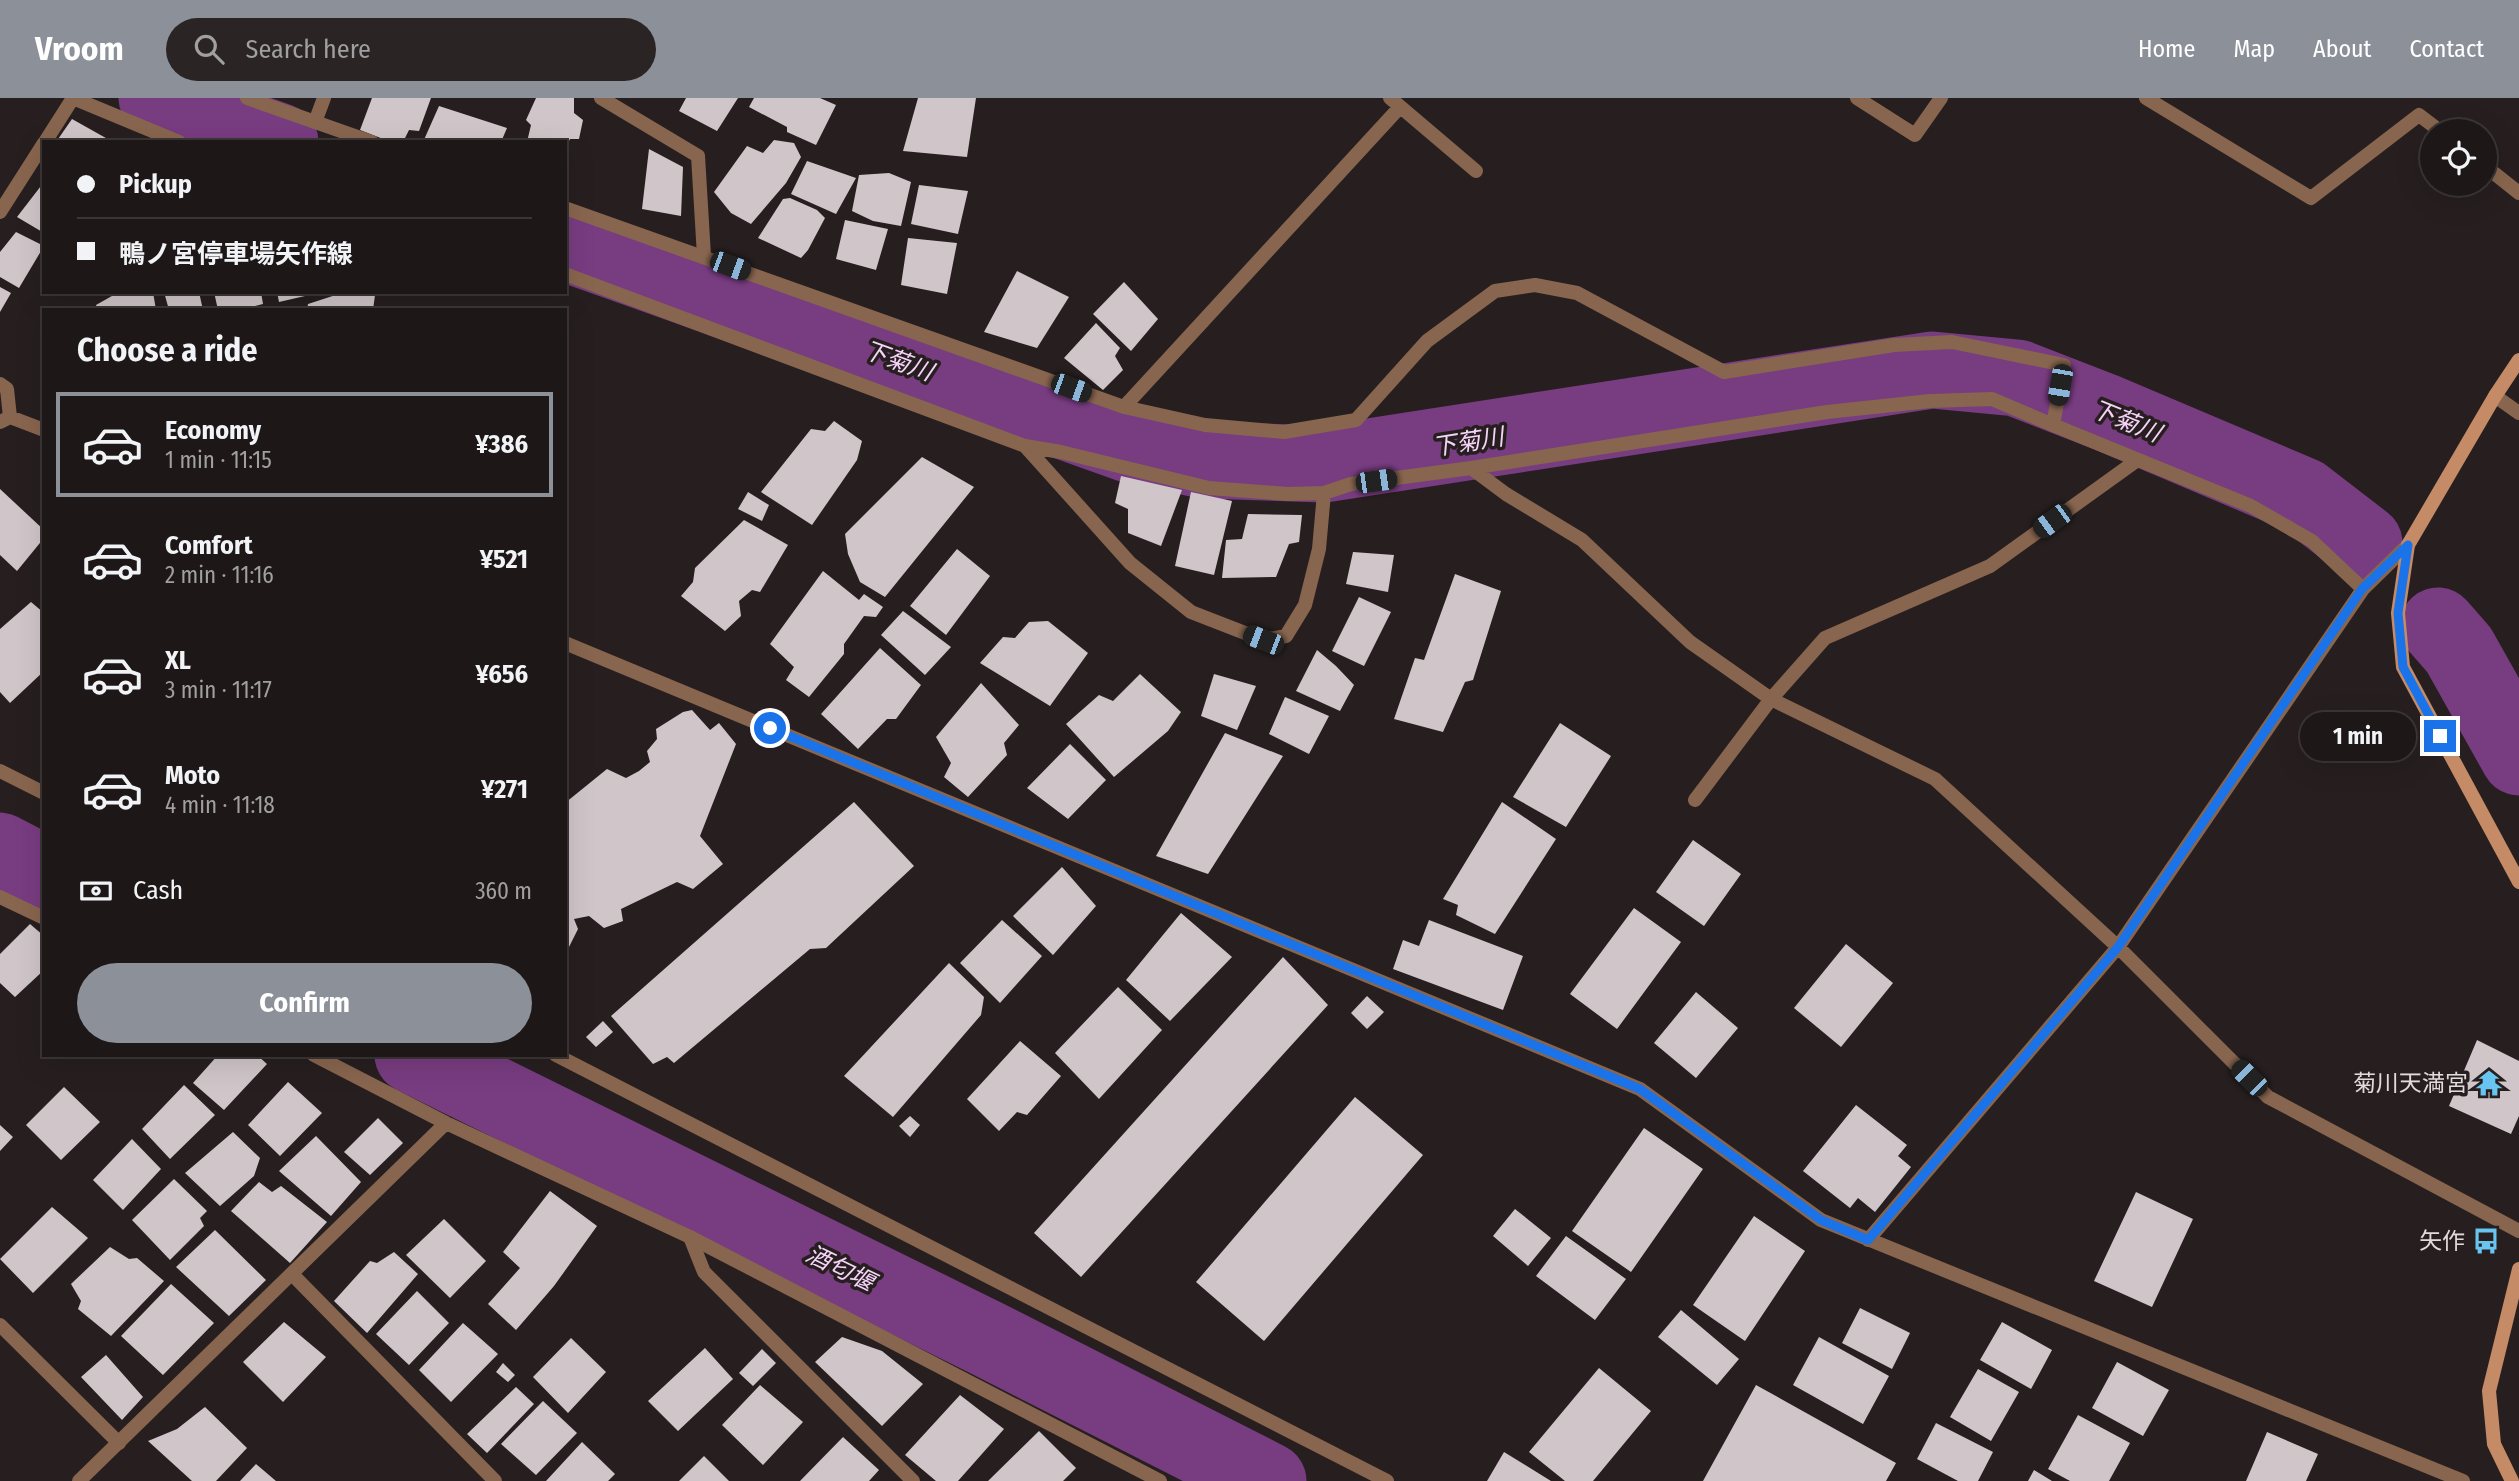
<!DOCTYPE html>
<html lang="en">
<head>
<meta charset="utf-8">
<style>
  :root { --surface:#1d1717; --page:#2a2424; --text:#f1f3f6; --muted:#a09fa1; --line:#3b3636; --accent:#8c9099 }
  body { margin:0; font-family:"Fira Sans Condensed","Noto Sans JP",sans-serif; background:var(--page); color:var(--text); height:100vh; display:flex; flex-direction:column; font-size:26px; white-space:nowrap }
  * { box-sizing:border-box; margin:0 }
  p { font-size:23px; color:var(--muted) }
  .icon { flex:none; width:38px; height:38px; fill:none; stroke:currentColor; stroke-width:2; stroke-linecap:round; stroke-linejoin:round }
  .map { position:relative; flex:1; overflow:hidden }
  .sheet { position:absolute; left:42px; top:210px; width:525px; height:749px; display:flex; flex-direction:column; background:var(--surface); border-radius:0px; box-shadow:0 7px 28px #0002,0 0 0 2px var(--line) }
  .sheet>* { flex:none }
  .guide { position:absolute; left:42px; top:42px; width:525px; height:154px; border-radius:0px; box-shadow:0 7px 28px #0002,0 0 0 2px var(--line); display:grid; align-content:center; height:154px; padding:0 35px; background:var(--surface) }
  .tools { position:absolute; left:2420px; top:21px; display:grid; gap:14px }
  .tools a { display:grid; place-items:center; width:77px; height:77px; border-radius:50%; background:var(--surface); box-shadow:0 7px 28px #0002,0 0 0 2px var(--line); font-size:35px }
  .end { position:absolute; width:32px; height:32px; margin:-16px; border:9px solid #1a73e8; background:#fff; box-shadow:0 0 0 4px #fff }
  .from { border-radius:50% }
  .bubble { position:absolute; height:49px; border-radius:24px; background:var(--surface); box-shadow:0 7px 28px #0002,0 0 0 2px var(--line); font-size:23px; font-weight:700; line-height:49px; text-align:center }
  .car { position:absolute; width:21px; height:42px; margin:-21px -10px; border-radius:9px; box-shadow:0 0 5px 2px #0007; background:linear-gradient(#222 24%,#8ab4d8 0 40%,#222 0 76%,#8ab4d8 0 86%,#222 0) }
  .guide b { display:flex; align-items:center; gap:24px; height:66px; font-size:26px }
  .guide b+b { border-top:2px solid var(--line) }
  .guide i { width:18px; height:18px; background:var(--text) }
  ul { padding:0; list-style:none }
  li { display:flex; align-items:center; gap:21px; height:105px; margin:0 14px 10px; padding:0 21px; border:4px solid transparent; border-radius:0px }
  li div { flex:1 }
  li b { display:block; font-size:26px }
  li em { font-style:normal; font-weight:700 }
  li.active { border-color:var(--accent) }
  li>.icon { width:63px; height:63px; stroke-width:1.5 }
  h2 { padding:0 35px; font-size:32px; line-height:84px }
  .pay { display:flex; align-items:center; gap:18px; height:77px; padding:0 35px; font-size:26px }
  .pay p { margin-inline-start:auto }
  .action { display:flex; gap:14px; margin-top:auto; padding:14px 35px }
  .action a { flex:1; height:80px; border-radius:42px; background:var(--accent); color:#fff; font-size:28px; font-weight:700; line-height:80px; text-align:center }
  header { display:flex; align-items:center; gap:42px; box-sizing:border-box; height:98px; padding:0 35px; background:var(--accent); color:#fff }
  header strong { font-size:33px }
  nav { display:flex; gap:38px; margin-inline-start:auto; font-size:24px }
  .search { width:490px; height:63px; background:var(--page); display:flex; align-items:center; gap:18px; box-sizing:border-box; padding:0 24px; border-radius:38px; color:var(--muted); font-size:26px }
  .map>svg:first-child { display:block }
  .lines { fill:none; stroke-linecap:round; stroke-linejoin:round }
  .river { stroke:#783c81; stroke-width:77 }
  .building { fill:#d0c6ca }
  .lane { stroke:#88654e; stroke-width:14 }
  .street { stroke:#88654e; stroke-width:14 }
  .secondary { stroke:#c48b66; stroke-width:14 }
  .route { stroke:#1a73e8; stroke-width:9 }
  .labels { text-anchor:middle; dominant-baseline:central; stroke-width:7; stroke-linejoin:round; paint-order:stroke }
  .poi-label { font-size:23px; fill:#e1dbdb; stroke:#271f1f; text-anchor:end }
  .water-label { font-size:24px; font-style:italic; fill:#f6d4fa; stroke:#271f1f }
</style>
</head>
<body>
<header>
<strong>Vroom</strong>
<div class="search"><svg class="icon" aria-label="search" viewBox="0 0 24 24"><circle cx="10" cy="10" r="6"/><path d="M15 15l6 6"/></svg>Search here</div>
<nav><a>Home</a><a>Map</a><a>About</a><a>Contact</a></nav>
</header>
<div class="map">
<svg width="2519" height="1383" viewBox="0 0 2519 1383">
  <rect width="100%" height="100%" fill="#271f1f"/>
  <g class="lines">
    <path class="river" d="M 157,0 L 280,44
      M 565,145 L 1129,346 L 1204,362 L 1324,366 L 1932,272 L 2017,280 L 2107,315 L 2303,398 L 2364,445
      M 2438,528 L 2459,552 L 2519,659
      M 0,753 L 44,776
      M 413,957 L 986,1240 L 1268,1383"/>
  </g>
  <path class="building" d="M 372,0 L 431,0 L 419,33 L 409,32 L 403,44 L 391,44 L 360,32 Z
    M 536,0 L 574,0 L 574,15 L 583,22 L 579,41 L 570,41 L 565,51 L 565,44 L 527,44 L 531,27 L 526,22 Z
    M 686,0 L 738,0 L 717,33 L 679,13 Z
    M 754,0 L 820,0 L 836,7 L 816,47 L 787,34 L 787,29 L 749,9 Z
    M 918,0 L 976,0 L 967,59 L 903,53 Z
    M 439,8 L 507,30 L 501,44 L 423,44 Z
    M 72,21 L 113,44 L 56,44 Z
    M 774,42 L 794,45 L 801,59 L 786,85 L 751,126 L 731,115 L 714,94 L 747,48 L 763,55 Z
    M 649,51 L 683,69 L 681,118 L 642,111 Z
    M 807,63 L 856,80 L 836,116 L 791,96 Z
    M 889,75 L 911,84 L 901,128 L 873,123 L 852,113 L 859,77 Z
    M 44,84 L 44,135 L 17,119 Z
    M 919,87 L 968,93 L 958,136 L 911,126 Z
    M 790,100 L 817,112 L 825,120 L 808,152 L 801,160 L 758,140 L 783,101 Z
    M 845,122 L 888,131 L 876,172 L 836,161 Z
    M 16,134 L 44,148 L 19,190 L 0,179 L 0,154 Z
    M 908,140 L 957,145 L 947,196 L 901,187 Z
    M 1017,173 L 1069,199 L 1037,250 L 984,234 Z
    M 1124,184 L 1158,221 L 1131,253 L 1093,216 Z
    M 0,189 L 11,195 L 0,214 Z
    M 119,194 L 153,194 L 156,212 L 97,212 L 96,207 Z
    M 164,194 L 199,194 L 203,212 L 169,212 Z
    M 214,194 L 261,194 L 263,206 L 238,212 L 218,212 Z
    M 277,194 L 318,194 L 318,195 L 279,204 Z
    M 345,194 L 370,194 L 375,197 L 373,212 L 307,212 L 308,206 Z
    M 1096,225 L 1120,250 L 1115,258 L 1123,272 L 1103,292 L 1064,260 Z
    M 834,323 L 862,343 L 857,362 L 812,427 L 761,394 L 811,331 L 825,333 Z
    M 922,359 L 974,389 L 885,499 L 860,484 L 848,456 L 845,436 Z
    M 1121,378 L 1182,392 L 1161,448 L 1128,435 L 1128,411 L 1115,405 Z
    M 0,391 L 44,432 L 44,440 L 17,473 L 0,457 Z
    M 748,394 L 769,407 L 762,423 L 738,411 Z
    M 1191,394 L 1232,403 L 1214,477 L 1175,468 Z
    M 1248,416 L 1302,417 L 1299,444 L 1289,446 L 1276,479 L 1222,480 L 1226,442 L 1242,441 Z
    M 744,422 L 788,447 L 760,494 L 752,492 L 739,503 L 741,518 L 725,533 L 681,498 L 693,484 L 695,470 Z
    M 957,451 L 990,478 L 946,537 L 910,508 Z
    M 1353,454 L 1394,457 L 1388,494 L 1346,486 Z
    M 823,473 L 859,502 L 864,496 L 883,509 L 876,519 L 864,518 L 844,546 L 844,556 L 809,599 L 786,582 L 794,569 L 770,546 Z
    M 1455,476 L 1501,493 L 1473,582 L 1465,584 L 1443,634 L 1394,621 L 1415,560 L 1424,562 Z
    M 1359,499 L 1391,514 L 1364,568 L 1332,553 Z
    M 31,504 L 44,515 L 44,573 L 10,605 L 0,594 L 0,531 Z
    M 903,513 L 951,549 L 925,577 L 881,537 Z
    M 1048,523 L 1088,555 L 1050,608 L 980,565 L 1003,539 L 1015,540 L 1029,524 Z
    M 880,550 L 921,587 L 896,621 L 887,621 L 858,651 L 821,616 Z
    M 1317,552 L 1336,568 L 1354,587 L 1340,613 L 1296,593 Z
    M 1140,576 L 1181,614 L 1168,633 L 1114,679 L 1066,626 L 1099,597 L 1113,603 Z
    M 1214,576 L 1256,588 L 1237,632 L 1201,618 Z
    M 981,585 L 1019,627 L 1004,645 L 1007,657 L 968,699 L 944,679 L 951,665 L 936,639 Z
    M 1285,599 L 1329,618 L 1309,656 L 1269,636 Z
    M 692,612 L 710,632 L 719,625 L 736,646 L 700,738 L 723,766 L 693,791 L 677,784 L 621,811 L 623,823 L 604,830 L 589,818 L 574,821 L 578,831 L 565,857 L 565,705 L 607,671 L 626,680 L 639,673 L 650,664 L 647,653 L 657,641 L 656,631 L 683,614 Z
    M 1560,625 L 1611,658 L 1566,729 L 1513,699 Z
    M 1225,635 L 1283,658 L 1208,776 L 1156,758 Z
    M 1070,646 L 1106,682 L 1068,721 L 1027,690 Z
    M 854,704 L 914,768 L 826,850 L 810,851 L 674,965 L 667,959 L 653,966 L 611,918 Z
    M 1502,704 L 1556,741 L 1495,836 L 1456,817 L 1458,807 L 1443,801 Z
    M 1693,742 L 1741,776 L 1704,828 L 1656,794 Z
    M 1062,769 L 1096,808 L 1053,857 L 1013,818 Z
    M 1634,810 L 1681,844 L 1617,931 L 1570,896 Z
    M 1181,815 L 1232,859 L 1170,923 L 1126,882 Z
    M 1002,822 L 1042,858 L 1000,905 L 960,865 Z
    M 1429,822 L 1523,858 L 1503,912 L 1393,871 L 1403,842 L 1419,848 Z
    M 30,826 L 44,838 L 44,872 L 15,899 L 0,885 L 0,856 Z
    M 1846,846 L 1893,885 L 1841,949 L 1794,910 Z
    M 1283,859 L 1328,907 L 1081,1179 L 1034,1135 Z
    M 949,865 L 984,899 L 981,917 L 893,1019 L 844,978 Z
    M 1118,889 L 1162,932 L 1099,1001 L 1055,955 Z
    M 1696,894 L 1738,930 L 1696,980 L 1654,945 Z
    M 1367,898 L 1384,914 L 1367,931 L 1351,915 Z
    M 603,923 L 613,934 L 596,949 L 586,939 Z
    M 2477,942 L 2519,963 L 2519,1018 L 2511,1036 L 2449,1008 Z
    M 1020,943 L 1061,978 L 1027,1017 L 1017,1014 L 999,1033 L 967,1001 Z
    M 218,957 L 257,957 L 267,966 L 224,1012 L 193,985 Z
    M 288,984 L 322,1015 L 280,1058 L 248,1027 Z
    M 184,987 L 215,1017 L 170,1061 L 142,1031 Z
    M 64,989 L 100,1024 L 61,1062 L 26,1027 Z
    M 1355,999 L 1423,1057 L 1264,1243 L 1196,1184 Z
    M 1856,1007 L 1907,1047 L 1898,1058 L 1911,1069 L 1875,1114 L 1858,1100 L 1850,1110 L 1803,1073 Z
    M 910,1018 L 920,1027 L 910,1039 L 899,1028 Z
    M 378,1020 L 403,1045 L 370,1077 L 344,1054 Z
    M 0,1027 L 13,1039 L 0,1053 Z
    M 1644,1030 L 1703,1071 L 1631,1174 L 1572,1133 Z
    M 233,1034 L 260,1060 L 254,1078 L 220,1108 L 185,1075 Z
    M 316,1038 L 361,1084 L 331,1118 L 279,1073 Z
    M 132,1041 L 161,1071 L 123,1112 L 93,1082 Z
    M 174,1081 L 207,1113 L 200,1120 L 204,1128 L 170,1162 L 132,1122 Z
    M 259,1084 L 272,1094 L 281,1088 L 327,1124 L 290,1165 L 231,1113 Z
    M 550,1093 L 597,1128 L 554,1188 L 516,1232 L 488,1206 L 520,1170 L 503,1154 Z
    M 2136,1094 L 2193,1121 L 2152,1209 L 2094,1183 Z
    M 52,1109 L 88,1140 L 33,1195 L 0,1161 Z
    M 1515,1111 L 1551,1140 L 1528,1168 L 1493,1138 Z
    M 1754,1118 L 1805,1153 L 1745,1243 L 1693,1207 Z
    M 444,1121 L 486,1163 L 450,1200 L 406,1157 Z
    M 215,1132 L 266,1182 L 229,1218 L 176,1169 Z
    M 1566,1138 L 1626,1181 L 1595,1222 L 1536,1178 Z
    M 110,1149 L 129,1161 L 137,1160 L 164,1183 L 111,1238 L 78,1211 L 81,1203 L 71,1186 Z
    M 394,1154 L 418,1176 L 367,1235 L 334,1203 L 370,1163 L 377,1165 Z
    M 171,1186 L 214,1225 L 163,1277 L 121,1238 Z
    M 417,1193 L 449,1225 L 409,1267 L 376,1236 Z
    M 1860,1210 L 1910,1235 L 1892,1271 L 1842,1245 Z
    M 1681,1212 L 1739,1261 L 1717,1287 L 1658,1239 Z
    M 284,1224 L 326,1259 L 283,1304 L 243,1264 Z
    M 2002,1224 L 2052,1252 L 2031,1291 L 1980,1262 Z
    M 463,1225 L 498,1256 L 451,1304 L 419,1272 Z
    M 842,1239 L 882,1253 L 923,1286 L 882,1328 L 815,1264 Z
    M 1819,1239 L 1889,1278 L 1863,1326 L 1793,1287 Z
    M 571,1240 L 606,1274 L 568,1315 L 533,1279 Z
    M 705,1250 L 733,1281 L 678,1333 L 648,1303 Z
    M 762,1251 L 776,1265 L 753,1288 L 739,1275 Z
    M 106,1257 L 143,1299 L 122,1322 L 81,1279 Z
    M 2117,1264 L 2169,1292 L 2143,1338 L 2092,1310 Z
    M 503,1265 L 515,1277 L 508,1284 L 496,1274 Z
    M 1599,1270 L 1651,1313 L 1593,1383 L 1565,1383 L 1529,1354 Z
    M 1978,1271 L 2019,1294 L 1991,1343 L 1950,1319 Z
    M 760,1287 L 803,1324 L 763,1367 L 722,1327 Z
    M 1756,1287 L 1896,1365 L 1886,1383 L 1703,1383 Z
    M 516,1289 L 534,1306 L 487,1355 L 467,1336 Z
    M 960,1297 L 1004,1331 L 958,1383 L 936,1383 L 905,1357 Z
    M 543,1303 L 577,1335 L 536,1377 L 501,1346 Z
    M 205,1309 L 247,1350 L 216,1383 L 192,1383 L 148,1343 L 177,1331 Z
    M 2078,1317 L 2130,1345 L 2109,1383 L 2070,1383 L 2048,1371 Z
    M 1936,1325 L 1993,1354 L 1978,1383 L 1958,1383 L 1917,1361 Z
    M 1039,1333 L 1076,1370 L 1063,1383 L 988,1383 Z
    M 2267,1334 L 2318,1356 L 2306,1383 L 2246,1383 Z
    M 843,1339 L 879,1372 L 869,1383 L 800,1383 Z
    M 582,1344 L 615,1376 L 608,1383 L 546,1383 Z
    M 1504,1354 L 1551,1383 L 1487,1383 Z
    M 704,1358 L 729,1383 L 679,1383 Z
    M 256,1366 L 276,1383 L 240,1383 Z
    M 2034,1372 L 2052,1383 L 2028,1383 Z"/>
  <g class="lines">
    <path class="lane" d="M 601,0 L 698,58 L 704,158
      M 315,24 L 324,0
      M 45,44 L 73,0
      M 0,114 L 44,45
      M 2495,298 L 2519,315
      M 0,324 L 10,319
      M 690,1139 L 704,1174 L 913,1383
      M 292,1176 L 495,1383
      M 0,1227 L 119,1345"/>
    <path class="street" d="M 73,0 L 179,44
      M 247,0 L 372,44
      M 1390,0 L 1476,73
      M 1857,0 L 1915,37 L 1941,0
      M 2146,0 L 2311,100 L 2419,17 L 2440,33
      M 2485,68 L 2519,95
      M 565,110 L 1124,309 L 1205,327 L 1284,334 L 1356,322 L 1427,243 L 1495,193 L 1535,187 L 1577,195 L 1724,274 L 1894,247 L 1952,244 L 2064,267 L 2053,327 L 2251,408 L 2312,443 L 2363,491
      M 565,176 L 1025,348 L 1061,354 L 1209,390 L 1288,396 L 1324,395 L 1351,386 L 1471,370 L 1827,314 L 1930,303 L 1992,301 L 2053,327
      M 0,286 L 7,291 L 10,319 L 44,332
      M 1124,309 L 1400,9
      M 1025,348 L 1130,465 L 1191,514 L 1263,542 L 1286,538 L 1305,507 L 1319,451 L 1324,395
      M 1471,370 L 1506,396 L 1582,442 L 1690,544 L 1771,601 L 1935,681 L 2118,849 L 2268,999 L 2519,1133
      M 565,545 L 1640,991 L 1821,1122 L 2463,1383
      M 0,673 L 44,695
      M 1695,702 L 1771,601 L 1825,540 L 1990,468 L 2136,363
      M 0,799 L 44,820
      M 314,957 L 446,1025 L 690,1139 L 1160,1383
      M 556,957 L 1387,1383
      M 1868,1142 L 2118,849 L 2363,491 L 2408,447
      M 79,1383 L 446,1025"/>
    <path class="secondary" d="M 2519,262 L 2495,298 L 2408,447 L 2398,515 L 2403,569 L 2519,784
      M 2512,1383 L 2494,1346 L 2489,1293 L 2519,1171"/>
  </g>
  <g class="lines">
    <path class="route" d="M 770,630 L 1640,991 L 1821,1122 L 1868,1142 L 2118,849 L 2362,491 L 2408,447 L 2398,515 L 2403,569 L 2440,638"/>
  </g>
  <defs>
    <g id="temple-bare" transform="scale(2.1)"><path d="M0-6L5-2H3V0L6.5 2.5H4V6H1.5V3h-3V6H-4V2.5H-6.5L-3 0V-2H-5Z" fill="#68c4f0" stroke="#271f1f" stroke-width="2.5" paint-order="stroke"/></g>
    <g id="bus-bare" transform="scale(2.1)"><path d="M-5-6H5V4H4V6H2V4H-2V6H-4V4H-5ZM-3.5-4V0h7V-4ZM-3.5 1.2v1.5H-2V1.2ZM2 1.2v1.5H3.5V1.2Z" fill="#68c4f0" stroke="#271f1f" stroke-width="2.5" paint-order="stroke"/></g>
  </defs>
  <g fill-rule="evenodd">
    <use href="#temple-bare" x="2489" y="985"/>
    <use href="#bus-bare" x="2486" y="1143"/>
  </g>
  <g class="labels">
    <g class="poi-label">
      <text x="2468" y="985">菊川天満宮</text>
      <text x="2465" y="1143">矢作</text>
    </g>
    <g class="water-label">
      <text transform="translate(898 263) rotate(20)">下菊川</text>
      <text transform="translate(2126 323) rotate(22)">下菊川</text>
      <text transform="translate(1468 344) rotate(-9)">下菊川</text>
      <text transform="translate(840 1170) rotate(26)">酒匂堰</text>
    </g>
  </g>
</svg>
<div class="tools">
<a><svg class="icon" aria-label="locate" viewBox="0 0 24 24"><circle cx="12" cy="12" r="6"/><path d="M12 2v4M12 18v4M2 12h4M18 12h4"/></svg></a>
</div>
<i class="end from" style="left:770px;top:630px"></i>
<i class="end" style="left:2440px;top:638px"></i>
<div class="bubble" style="left:2300px;top:614px;width:116px">1 min</div>
<i class="car" style="left:730px;top:168px;rotate:110deg"></i>
<i class="car" style="left:2060px;top:287px;rotate:190deg"></i>
<i class="car" style="left:1071px;top:290px;rotate:110deg"></i>
<i class="car" style="left:1376px;top:383px;rotate:82deg"></i>
<i class="car" style="left:2052px;top:423px;rotate:234deg"></i>
<i class="car" style="left:1263px;top:542px;rotate:291deg"></i>
<i class="car" style="left:2249px;top:980px;rotate:315deg"></i>
<div class="guide">
<b><i class="from"></i>Pickup</b>
<b><i></i>鴨ノ宮停車場矢作線</b>
</div>
<section class="sheet">
<h2>Choose a ride</h2>
<ul>
<li class="active"><svg class="icon" aria-label="car" viewBox="0 0 24 24"><path d="M5 17H2v-5l4-1 3-4h7l3 4 3 1v5h-3M9 17h6M6 11h13"/><circle cx="7" cy="17" r="2"/><circle cx="17" cy="17" r="2"/></svg><div><b>Economy</b><p>1 min · 11:15</p></div><em>¥386</em></li>
<li><svg class="icon" aria-label="car" viewBox="0 0 24 24"><path d="M5 17H2v-5l4-1 3-4h7l3 4 3 1v5h-3M9 17h6M6 11h13"/><circle cx="7" cy="17" r="2"/><circle cx="17" cy="17" r="2"/></svg><div><b>Comfort</b><p>2 min · 11:16</p></div><em>¥521</em></li>
<li><svg class="icon" aria-label="car" viewBox="0 0 24 24"><path d="M5 17H2v-5l4-1 3-4h7l3 4 3 1v5h-3M9 17h6M6 11h13"/><circle cx="7" cy="17" r="2"/><circle cx="17" cy="17" r="2"/></svg><div><b>XL</b><p>3 min · 11:17</p></div><em>¥656</em></li>
<li><svg class="icon" aria-label="car" viewBox="0 0 24 24"><path d="M5 17H2v-5l4-1 3-4h7l3 4 3 1v5h-3M9 17h6M6 11h13"/><circle cx="7" cy="17" r="2"/><circle cx="17" cy="17" r="2"/></svg><div><b>Moto</b><p>4 min · 11:18</p></div><em>¥271</em></li>
</ul>
<div class="pay"><svg class="icon" aria-label="cash" viewBox="0 0 24 24"><path d="M3 7h18v10H3z"/><circle cx="12" cy="12" r="2"/></svg>Cash<p>360 m</p></div>
<div class="action"><a>Confirm</a></div>
</section>
</div>
</body>
</html>
